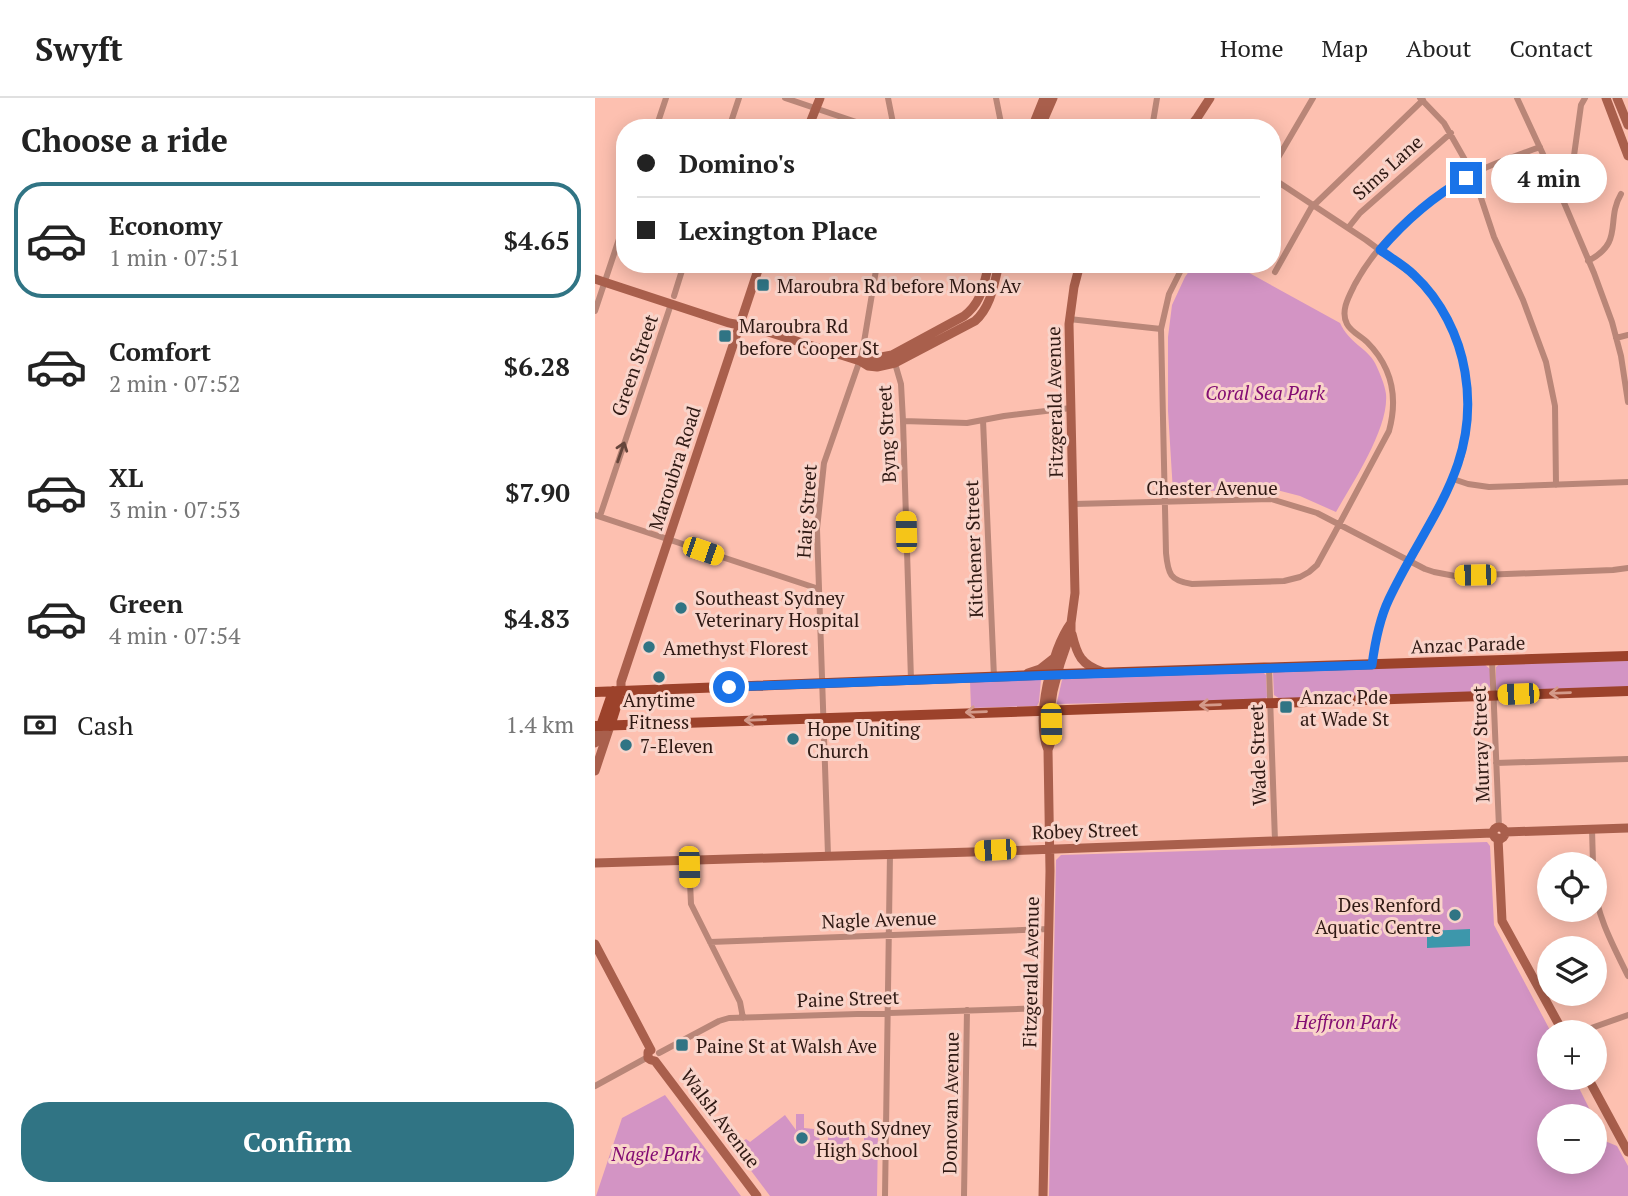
<!DOCTYPE html>
<html lang="en">
<head>
<meta charset="utf-8">
<style>
  :root { --surface:#fff; --page:#f2f2f2; --text:#222; --muted:#767676; --line:#e0e0e0; --accent:#307484 }
  body { margin:0; font-family:"PT Serif",serif; background:var(--page); color:var(--text); height:100vh; display:flex; flex-direction:column; font-size:26px; white-space:nowrap }
  * { box-sizing:border-box; margin:0 }
  p { font-size:23px; color:var(--muted) }
  .icon { flex:none; width:38px; height:38px; fill:none; stroke:currentColor; stroke-width:2; stroke-linecap:round; stroke-linejoin:round }
  .map { position:relative; flex:1; overflow:hidden }
  .details { display:flex; flex-direction:column; background:var(--surface); width:595px }
  .details>* { flex:none }
  .banner { position:absolute; left:21px; top:21px; width:665px; height:154px; border-radius:28px; box-shadow:0 4px 18px #0003; display:grid; align-content:center; height:154px; padding:0 21px; background:var(--surface) }
  .fabs { position:absolute; left:942px; top:754px; display:grid; gap:14px }
  .fabs a { display:grid; place-items:center; width:70px; height:70px; border-radius:50%; background:var(--surface); box-shadow:0 4px 18px #0003; font-size:35px }
  .end { position:absolute; width:32px; height:32px; margin:-16px; border:9px solid #1a73e8; background:#fff; box-shadow:0 0 0 4px #fff }
  .from { border-radius:50% }
  .bubble { position:absolute; height:49px; border-radius:24px; background:var(--surface); box-shadow:0 4px 18px #0003; font-size:23px; font-weight:700; line-height:49px; text-align:center }
  .car { position:absolute; width:21px; height:42px; margin:-21px -10px; border-radius:9px; box-shadow:0 0 5px 2px #0007; background:linear-gradient(#f5c518 24%,#345 0 40%,#f5c518 0 76%,#345 0 86%,#f5c518 0) }
  .banner b { display:flex; align-items:center; gap:24px; height:66px; font-size:26px }
  .banner b+b { border-top:2px solid var(--line) }
  .banner i { width:18px; height:18px; background:var(--text) }
  ul { padding:0; list-style:none }
  li { display:flex; align-items:center; gap:21px; height:116px; margin:0 14px 10px; padding:0 7px; border:4px solid transparent; border-radius:28px }
  li div { flex:1 }
  li b { display:block; font-size:26px }
  li em { font-style:normal; font-weight:700 }
  li.on { border-color:var(--accent) }
  li>.icon { width:63px; height:63px; stroke-width:1.5 }
  h2 { padding:0 21px; font-size:32px; line-height:84px }
  .pay { display:flex; align-items:center; gap:18px; height:77px; padding:0 21px; font-size:26px }
  .pay p { margin-inline-start:auto }
  .action { display:flex; gap:14px; margin-top:auto; padding:14px 21px }
  .action a { flex:1; height:80px; border-radius:28px; background:var(--accent); color:#fff; font-size:28px; font-weight:700; line-height:80px; text-align:center }
  header { display:flex; align-items:center; gap:42px; box-sizing:border-box; height:98px; padding:0 35px; background:var(--surface); border-bottom:2px solid var(--line) }
  header strong { font-size:33px }
  nav { display:flex; gap:38px; margin-inline-start:auto; font-size:24px }
  main { display:flex; flex:1; min-height:0 }
  .map>svg:first-child { display:block }
  .green { fill:#d394c4 }
  .water { fill:#3d97ab }
  .lines { fill:none; stroke-linecap:round; stroke-linejoin:round }
  .street { stroke:#b98678; stroke-width:6 }
  .secondary { stroke:#a95f4c; stroke-width:9 }
  .primary { stroke:#9c422b; stroke-width:10 }
  .oneway { stroke:#66453b }
  .oneway2 { stroke:#d49a8a }
  .route { stroke:#1a73e8; stroke-width:9 }
  .poi-dot { fill:#307484; stroke:#f9d4ca; stroke-width:2.5 }
  .labels { text-anchor:middle; dominant-baseline:central; stroke-width:6; stroke-linejoin:round; paint-order:stroke }
  .street-label { font-size:19px; fill:#2f1913; stroke:#f9d4ca }
  .poi-label { font-size:19px; fill:#2f1913; stroke:#f9d4ca; text-anchor:start }
  .park-label { font-size:19px; font-style:italic; fill:#830d73; stroke:#f9d4ca }
</style>
</head>
<body>
<header>
<strong>Swyft</strong>
<nav><a>Home</a><a>Map</a><a>About</a><a>Contact</a></nav>
</header>
<main>
<section class="details">
<h2>Choose a ride</h2>
<ul>
<li class="on"><svg class="icon" aria-label="car" viewBox="0 0 24 24"><path d="M5 17H2v-5l4-1 3-4h7l3 4 3 1v5h-3M9 17h6M6 11h13"/><circle cx="7" cy="17" r="2"/><circle cx="17" cy="17" r="2"/></svg><div><b>Economy</b><p>1 min · 07:51</p></div><em>$4.65</em></li>
<li><svg class="icon" aria-label="car" viewBox="0 0 24 24"><path d="M5 17H2v-5l4-1 3-4h7l3 4 3 1v5h-3M9 17h6M6 11h13"/><circle cx="7" cy="17" r="2"/><circle cx="17" cy="17" r="2"/></svg><div><b>Comfort</b><p>2 min · 07:52</p></div><em>$6.28</em></li>
<li><svg class="icon" aria-label="car" viewBox="0 0 24 24"><path d="M5 17H2v-5l4-1 3-4h7l3 4 3 1v5h-3M9 17h6M6 11h13"/><circle cx="7" cy="17" r="2"/><circle cx="17" cy="17" r="2"/></svg><div><b>XL</b><p>3 min · 07:53</p></div><em>$7.90</em></li>
<li><svg class="icon" aria-label="car" viewBox="0 0 24 24"><path d="M5 17H2v-5l4-1 3-4h7l3 4 3 1v5h-3M9 17h6M6 11h13"/><circle cx="7" cy="17" r="2"/><circle cx="17" cy="17" r="2"/></svg><div><b>Green</b><p>4 min · 07:54</p></div><em>$4.83</em></li>
</ul>
<div class="pay"><svg class="icon" aria-label="cash" viewBox="0 0 24 24"><path d="M3 7h18v10H3z"/><circle cx="12" cy="12" r="2"/></svg>Cash<p>1.4 km</p></div>
<div class="action"><a>Confirm</a></div>
</section>
<div class="map">
<svg width="1033" height="1098" viewBox="0 0 1033 1098">
  <rect width="100%" height="100%" fill="#fdc0b0"/>
  <path class="green" d="M 599,166 L 638,166 L 745,225 C 754,245 772,250 780,265 C 784,273 790,287 791,296 C 794,330 758,384 741,414 L 705,398 L 678,391 L 578,394 L 573,313 L 573,239 L 577,207 L 590,179 Z
    M 1033,563 L 1033,590 L 903,593 L 901,591 L 901,569 L 906,565 Z
    M 889,566 L 895,571 L 896,587 L 891,595 L 685,601 L 679,597 L 678,575 L 681,573 Z
    M 667,573 L 671,577 L 672,599 L 669,602 L 462,606 L 462,604 L 467,582 L 471,580 Z
    M 446,581 L 444,604 L 442,608 L 376,610 L 375,583 Z
    M 892,744 L 895,748 L 899,827 L 956,934 L 954,934 L 954,980 L 979,980 L 998,1018 L 954,1018 L 954,1064 L 999,1064 L 999,1021 L 1010,1043 L 1022,1048 L 1033,1068 L 1033,1098 L 454,1098 L 461,762 L 466,757 Z
    M 70,997 L 146,1098 L 1,1098 L 27,1020 Z
    M 201,1016 L 209,1016 L 209,1030 L 219,1031 L 219,1038 L 224,1038 L 225,1045 L 233,1045 L 233,1033 L 251,1032 L 251,1036 L 254,1036 L 254,1046 L 256,1047 L 256,1050 L 259,1051 L 259,1056 L 257,1056 L 257,1059 L 264,1059 L 265,1051 L 269,1052 L 269,1035 L 283,1035 L 282,1098 L 175,1098 L 139,1050 L 151,1041 L 155,1044 L 190,1017 L 201,1032 Z"/>
  <path class="water" d="M 875,831 L 875,848 L 832,850 L 832,833 Z"/>
  <g class="lines">
    <path class="street" d="M 190,0 L 279,30
      M 293,0 L 299,30
      M 401,0 L 407,30
      M 825,0 L 849,25 L 878,76 L 899,139 L 928,202 L 951,264 L 960,308 L 961,387
      M 922,0 L 953,67 L 999,175 L 1017,224 L 1026,258 L 1033,304
      M 61,30 L 71,0
      M 134,30 L 144,0
      M 557,30 L 562,0
      M 677,70 L 718,0
      M 677,80 L 771,142 L 821,179 L 841,203 L 854,226 L 866,253 L 869,269 L 872,292 L 873,319 L 867,357 L 858,381 L 794,501 L 780,543 L 777,567
      M 960,85 L 970,80 L 977,72 L 986,7 L 990,0
      M 753,130 L 765,115 L 856,35
      M 993,163 C 1030,144 1010,123 1026,96
      M 589,166 L 574,196 L 566,231 L 571,455 C 573,476 575,483 597,486 L 689,483 L 705,479 L 714,474 L 722,467 L 739,436 L 794,333 C 803,300 797,269 772,244 C 766,238 756,234 752,226 C 745,213 754,198 760,186 C 786,138 832,100 880,75 C 900,64 924,57 945,49
      M 680,174 L 716,110 L 828,2
      M 79,198 L 89,166
      M 0,213 L 30,123
      M 474,221 L 566,231
      M 1021,240 L 1033,237
      M 299,262 L 306,286 L 308,323 L 316,582
      M 388,322 L 399,579
      M 308,323 L 372,325 L 409,318 L 476,310
      M 858,381 L 873,386 L 894,389 L 1033,384
      M 479,406 L 676,401 L 722,415 L 830,471 L 839,474 L 860,478 L 1018,472 L 1033,470
      M 0,417 L 224,491
      M 5,418 L 76,206
      M 897,562 L 904,729
      M 674,570 L 680,743
      M 901,665 L 1033,661
      M 997,731 L 998,766
      M 233,757 L 222,431 L 229,365 L 267,256 L 282,166
      M 94,762 L 96,806 L 145,904 L 148,920
      M 999,786 C 1002,819 1019,849 1033,878
      M 115,844 L 454,831
      M 985,934 L 1033,917
      M 64,955 L 124,923 L 134,920 L 452,910
      M 0,988 L 53,959
      M 290,1098 L 295,755
      M 369,1098 L 372,912"/>
    <path class="secondary" d="M 1011,0 L 1033,58
      M 1022,0 L 1033,27
      M 213,30 L 225,0
      M 437,30 L 449,0
      M 445,30 L 458,0
      M 594,30 L 602,20 L 615,0
      M 0,181 L 134,225 L 157,229 L 265,263 L 273,268 L 282,269 L 300,265 L 380,223 C 396,209 399,186 404,166
      M 265,263 L 297,257 L 369,218 C 387,204 388,188 394,166
      M 477,536 C 482,557 486,567 508,574
      M 433,575 L 445,571 L 459,560
      M 26,593 L 26,584 L 165,166
      M 0,645 L 6,628
      M 453,652 L 456,644 L 456,606 L 458,593 L 465,566 L 476,534 L 476,525 L 480,495 L 474,226 L 479,189 L 485,166
      M 0,673 L 15,628
      M898 735a6 6 0 1 1 12 0a6 6 0 1 1-12 0Z
      M 910,734 L 1033,730
      M 903,740 L 907,823 L 968,934
      M 0,765 L 377,754 L 898,735
      M 0,846 L 56,952
      M 56,952 L 53,954 L 53,960 L 56,962 L 60,963 L 162,1098
      M 993,980 L 1033,1054
      M 448,1098 L 455,773 L 453,652 C 440,621 456,552 476,525"/>
    <path class="primary" d="M 0,594 L 467,576 L 1033,558
      M 0,628 L 1033,593
      M 6,628 L 18,593
      M 15,628 L 26,593"/>
  </g>
  <defs><path id="oneway-shaft" d="M-6 0H5M1.5-3L5.5 0L1.5 3" fill="none" stroke-width="1.6" stroke-linecap="round" stroke-linejoin="round" transform="scale(1.75)"/></defs>
  <use class="oneway" href="#oneway-shaft" transform="translate(26 354) rotate(-71)"/>
  <g class="oneway2">
    <use href="#oneway-shaft" transform="translate(965 595) rotate(178)"/>
    <use href="#oneway-shaft" transform="translate(615 607) rotate(178)"/>
    <use href="#oneway-shaft" transform="translate(381 614) rotate(178)"/>
    <use href="#oneway-shaft" transform="translate(160 622) rotate(178)"/>
  </g>
  <g class="lines">
    <path class="route" d="M 134,589 L 461,577 L 777,567 C 780,544 784,522 794,501 C 831,422 886,368 870,274 C 864,238 846,202 819,177 C 809,167 796,160 785,152 C 810,123 837,99 871,80"/>
  </g>
  <g class="poi-dot">
    <rect x="161" y="180" width="14" height="14" rx="3.5"/>
    <rect x="123" y="231" width="14" height="14" rx="3.5"/>
    <circle cx="86" cy="510" r="7"/>
    <circle cx="54" cy="549" r="7"/>
    <circle cx="64" cy="579" r="7"/>
    <rect x="684" y="602" width="14" height="14" rx="3.5"/>
    <circle cx="198" cy="641" r="7"/>
    <circle cx="31" cy="647" r="7"/>
    <circle cx="860" cy="817" r="7"/>
    <rect x="80" y="940" width="14" height="14" rx="3.5"/>
    <circle cx="207" cy="1040" r="7"/>
  </g>
  <g class="labels">
    <g class="street-label">
      <text transform="translate(792 69) rotate(-42)">Sims Lane</text>
      <text transform="translate(39 267) rotate(-71)">Green Street</text>
      <text transform="translate(459 304) rotate(-91)">Fitzgerald Avenue</text>
      <text transform="translate(291 336) rotate(-93)">Byng Street</text>
      <text transform="translate(79 370) rotate(-72)">Maroubra Road</text>
      <text x="617" y="389">Chester Avenue</text>
      <text transform="translate(211 413) rotate(-86)">Haig Street</text>
      <text transform="translate(378 451) rotate(-92)">Kitchener Street</text>
      <text transform="translate(873 546) rotate(-2)">Anzac Parade</text>
      <text transform="translate(885 646) rotate(-92)">Murray Street</text>
      <text transform="translate(662 657) rotate(-92)">Wade Street</text>
      <text transform="translate(490 732) rotate(-2)">Robey Street</text>
      <text transform="translate(284 821) rotate(-2)">Nagle Avenue</text>
      <text transform="translate(435 874) rotate(-89)">Fitzgerald Avenue</text>
      <text transform="translate(253 900) rotate(-2)">Paine Street</text>
      <text transform="translate(355 1005) rotate(-89)">Donovan Avenue</text>
      <text transform="translate(126 1020) rotate(53)">Walsh Avenue</text>
    </g>
    <g class="poi-label">
      <text x="182" y="187">Maroubra Rd before Mons Av</text>
      <text x="144" y="227">Maroubra Rd<tspan x="144" dy="22">before Cooper St</tspan></text>
      <text x="100" y="499">Southeast Sydney<tspan x="100" dy="22">Veterinary Hospital</tspan></text>
      <text x="68" y="549">Amethyst Florest</text>
      <text x="705" y="598">Anzac Pde<tspan x="705" dy="22">at Wade St</tspan></text>
      <text x="64" y="601" text-anchor="middle">Anytime<tspan x="64" dy="22">Fitness</tspan></text>
      <text x="212" y="630">Hope Uniting<tspan x="212" dy="22">Church</tspan></text>
      <text x="45" y="647">7-Eleven</text>
      <text x="846" y="806" text-anchor="end">Des Renford<tspan x="846" dy="22">Aquatic Centre</tspan></text>
      <text x="101" y="947">Paine St at Walsh Ave</text>
      <text x="221" y="1029">South Sydney<tspan x="221" dy="22">High School</tspan></text>
    </g>
    <g class="park-label">
      <text x="670" y="294">Coral Sea Park</text>
      <text x="751" y="923">Heffron Park</text>
      <text x="61" y="1055">Nagle Park</text>
    </g>
  </g>
</svg>
<div class="fabs">
<a><svg class="icon" aria-label="locate" viewBox="0 0 24 24"><circle cx="12" cy="12" r="6"/><path d="M12 2v4M12 18v4M2 12h4M18 12h4"/></svg></a>
<a><svg class="icon" aria-label="layers" viewBox="0 0 24 24"><path d="M12 4l9 5-9 5-9-5zM3 14l9 5 9-5"/></svg></a>
<a>+</a>
<a>−</a>
</div>
<i class="end from" style="left:134px;top:589px"></i>
<i class="end" style="left:871px;top:80px"></i>
<div class="bubble" style="left:896px;top:56px;width:116px">4 min</div>
<i class="car" style="left:311px;top:434px;rotate:359deg"></i>
<i class="car" style="left:108px;top:453px;rotate:109deg"></i>
<i class="car" style="left:880px;top:477px;rotate:269deg"></i>
<i class="car" style="left:923px;top:596px;rotate:268deg"></i>
<i class="car" style="left:456px;top:626px;rotate:179deg"></i>
<i class="car" style="left:400px;top:752px;rotate:267deg"></i>
<i class="car" style="left:94px;top:769px;rotate:179deg"></i>
<div class="banner">
<b><i class="from"></i>Domino's</b>
<b><i></i>Lexington Place</b>
</div>
</div>
</main>
</body>
</html>
